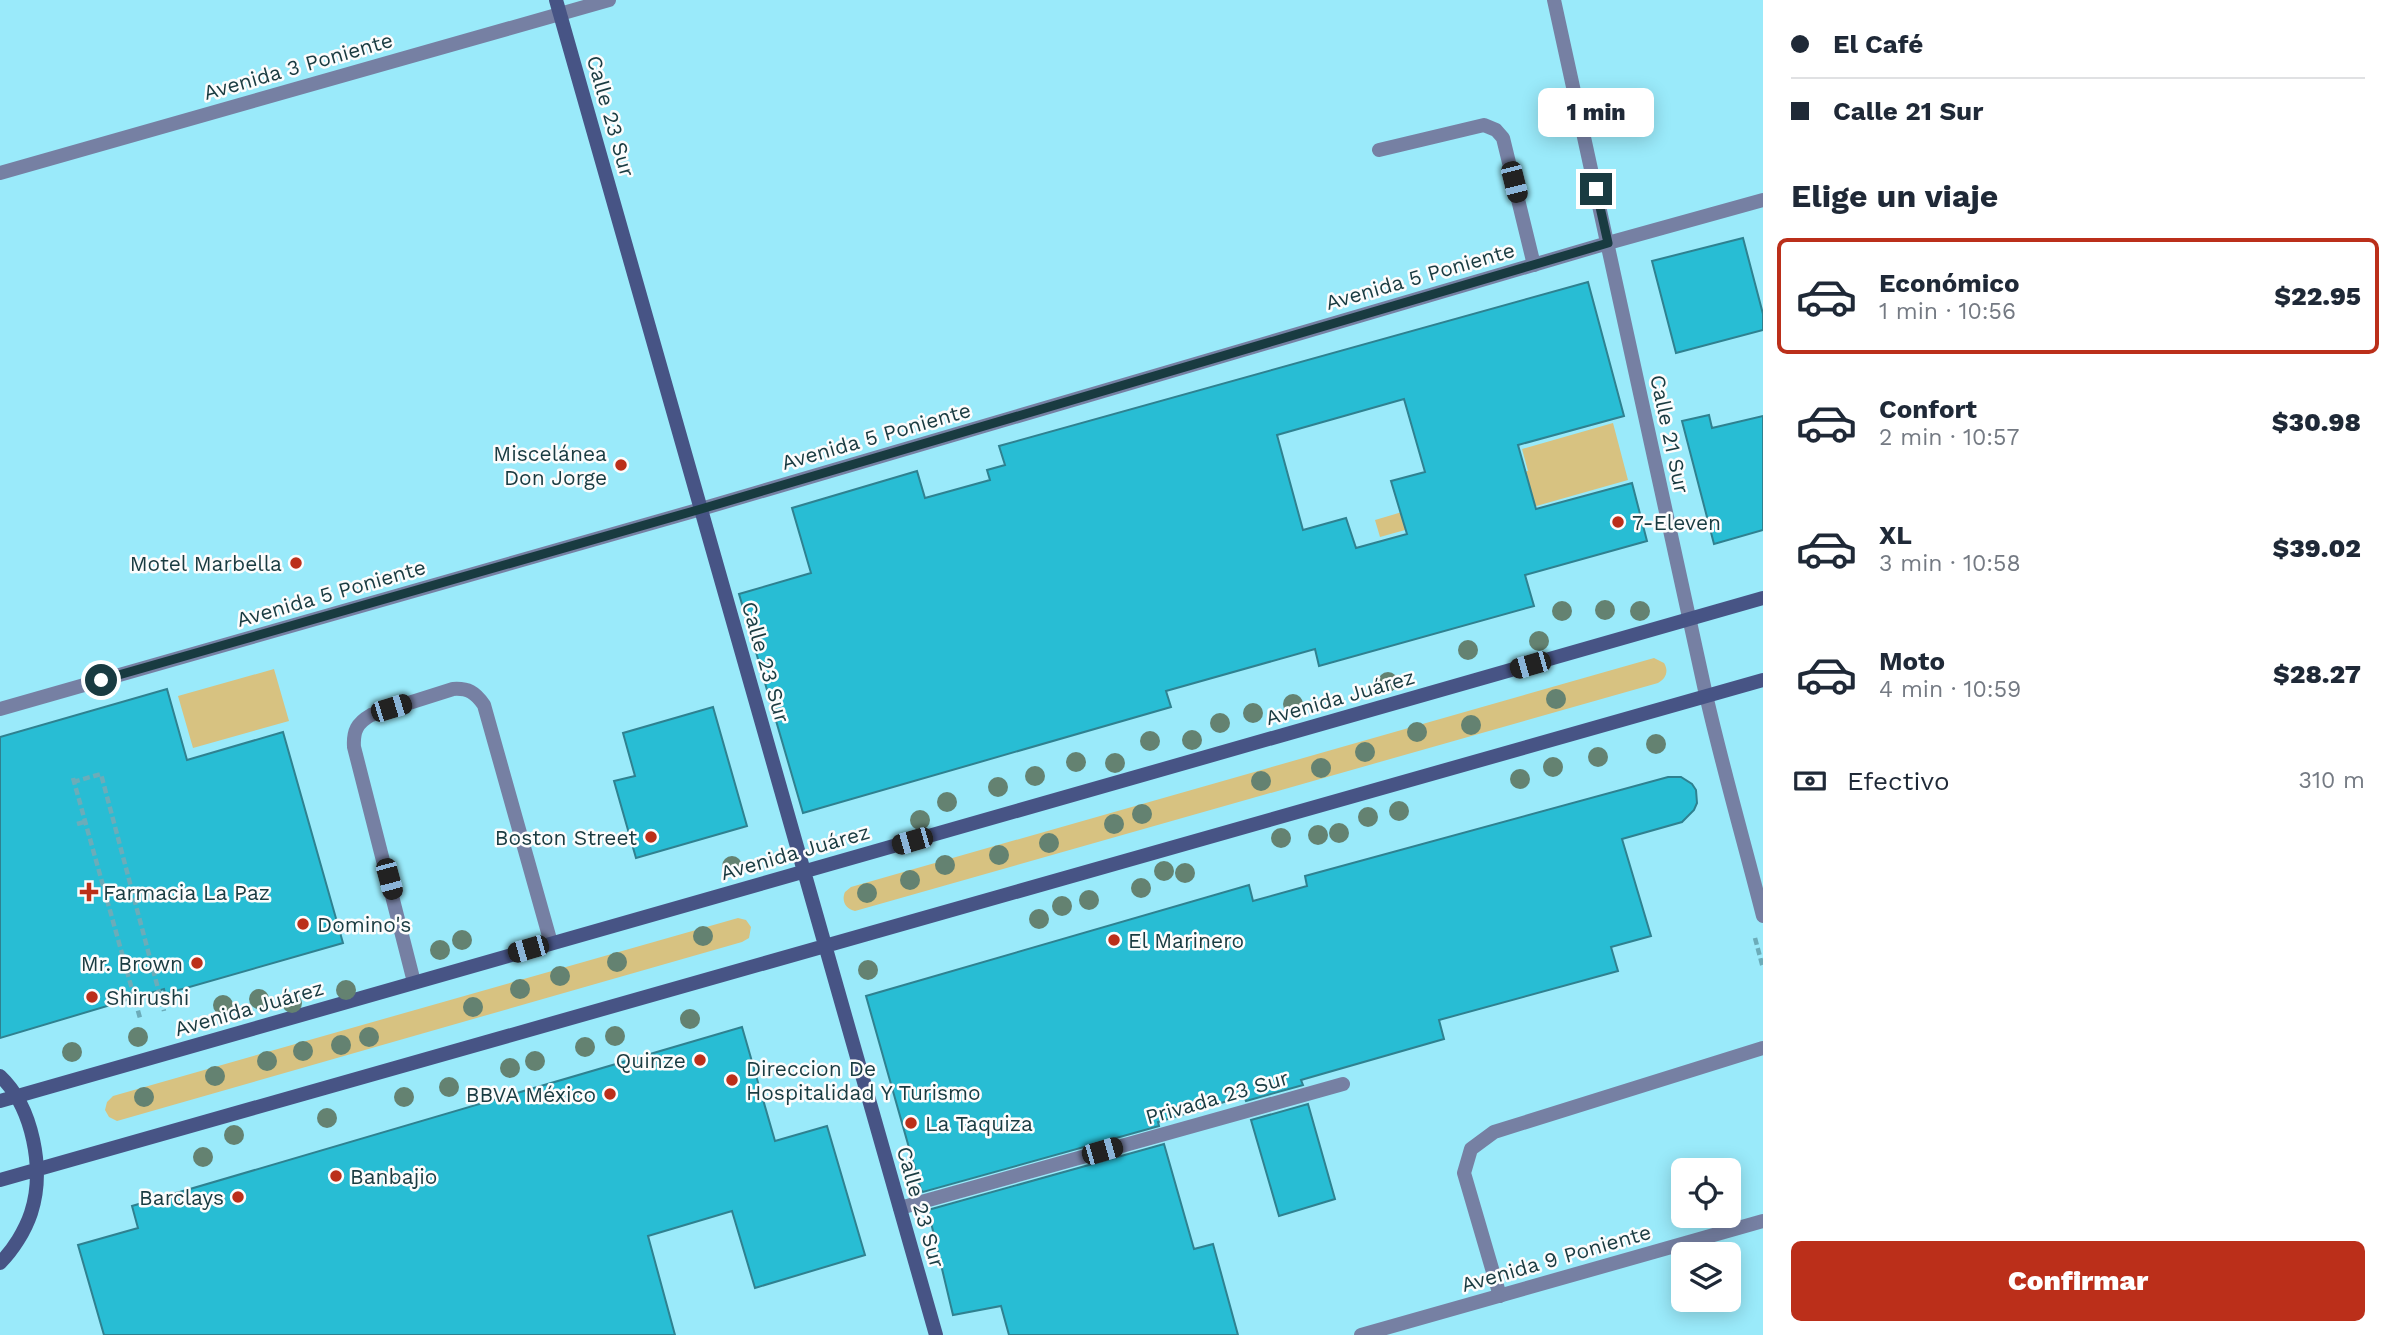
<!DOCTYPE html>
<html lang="es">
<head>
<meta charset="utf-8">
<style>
  :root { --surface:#fff; --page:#f2f2f3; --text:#1f2937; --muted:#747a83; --line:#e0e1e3; --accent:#bb2f1a }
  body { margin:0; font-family:"Work Sans",sans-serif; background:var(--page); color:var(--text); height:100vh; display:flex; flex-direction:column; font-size:26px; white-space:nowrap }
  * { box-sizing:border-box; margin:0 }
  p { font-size:23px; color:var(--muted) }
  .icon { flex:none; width:38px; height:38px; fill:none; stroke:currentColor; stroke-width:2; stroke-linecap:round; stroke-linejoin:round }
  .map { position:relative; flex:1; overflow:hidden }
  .details { display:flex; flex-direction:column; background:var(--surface); width:630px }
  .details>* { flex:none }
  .top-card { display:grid; align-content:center; height:154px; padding:0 28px; background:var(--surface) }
  .controls { position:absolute; left:1671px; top:1158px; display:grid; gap:14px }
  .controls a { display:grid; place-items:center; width:70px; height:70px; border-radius:10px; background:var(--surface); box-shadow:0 4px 18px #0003; font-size:35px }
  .end { position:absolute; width:32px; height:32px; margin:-16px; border:9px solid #193b41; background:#fff; box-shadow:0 0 0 4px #fff }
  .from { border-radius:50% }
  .bubble { position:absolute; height:49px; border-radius:10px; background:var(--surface); box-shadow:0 4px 18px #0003; font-size:23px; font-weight:800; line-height:49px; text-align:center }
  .car { position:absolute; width:21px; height:42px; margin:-21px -10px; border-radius:9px; box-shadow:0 0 5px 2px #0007; background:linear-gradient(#222 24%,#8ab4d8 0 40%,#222 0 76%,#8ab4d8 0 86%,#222 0) }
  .top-card b { display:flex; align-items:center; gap:24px; height:66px; font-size:26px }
  .top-card b+b { border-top:2px solid var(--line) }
  .top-card i { width:18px; height:18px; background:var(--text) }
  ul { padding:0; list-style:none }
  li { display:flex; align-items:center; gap:21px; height:116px; margin:0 14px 10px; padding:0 14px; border:4px solid transparent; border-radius:10px }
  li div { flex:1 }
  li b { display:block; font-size:26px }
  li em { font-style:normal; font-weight:800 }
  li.selected { border-color:var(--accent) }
  li>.icon { width:63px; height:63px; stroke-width:1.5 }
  h2 { padding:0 28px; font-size:32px; line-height:84px }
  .pay { display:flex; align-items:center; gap:18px; height:77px; padding:0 28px; font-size:26px }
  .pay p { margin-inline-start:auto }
  .cta { display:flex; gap:14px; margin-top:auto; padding:14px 28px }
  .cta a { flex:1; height:80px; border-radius:10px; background:var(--accent); color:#fff; font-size:28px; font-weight:800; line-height:80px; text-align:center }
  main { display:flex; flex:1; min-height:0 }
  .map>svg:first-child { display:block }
  .green { fill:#d7c281 }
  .building { fill:#28bdd4; stroke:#2f8190; stroke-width:2; fill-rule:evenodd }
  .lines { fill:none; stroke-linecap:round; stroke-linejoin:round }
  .path { stroke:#6cacb9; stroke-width:4.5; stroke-dasharray:7 3.5; stroke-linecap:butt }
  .lane { stroke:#7680a3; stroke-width:14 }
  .street { stroke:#7680a3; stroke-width:14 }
  .secondary { stroke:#475485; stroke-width:14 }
  .tree { fill:#648271 }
  .route { stroke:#193b41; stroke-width:9 }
  .poi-dot { fill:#bb2f1a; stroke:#fcfcfc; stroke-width:2.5 }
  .labels { text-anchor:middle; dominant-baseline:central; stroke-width:5; stroke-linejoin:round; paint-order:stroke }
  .street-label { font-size:21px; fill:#193b41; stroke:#fcfcfc }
  .poi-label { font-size:21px; fill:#193b41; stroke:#fcfcfc; text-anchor:start }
</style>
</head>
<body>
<main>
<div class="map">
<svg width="1763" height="1335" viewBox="0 0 1763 1335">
  <rect width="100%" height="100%" fill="#9aeafa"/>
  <path class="green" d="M 1613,423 L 1628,480 L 1427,537 L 1423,525 L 1380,537 L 1375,520 C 1427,505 1476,486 1528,471 L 1522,449 Z
    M 1654,658 L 1664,663 C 1669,671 1666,679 1658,683 L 855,911 C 846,909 841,901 845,892 L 851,887 Z
    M 274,669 L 289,721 L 193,748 L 178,696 Z
    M 738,918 L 746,920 L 751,927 L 749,938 L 742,942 L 117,1121 L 109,1117 L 105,1110 L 107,1102 L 113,1096 Z"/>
  <path class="building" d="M 1743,238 L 1763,314 L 1763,330 L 1676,353 L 1652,261 Z
    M 1588,282 L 1624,416 L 1518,445 L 1536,509 L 1632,483 L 1647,541 L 1525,575 L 1534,606 L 1319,666 L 1315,649 L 1166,691 L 1171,707 L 803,813 L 739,594 L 811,573 L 792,508 L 917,471 L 925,498 L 990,480 L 987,470 L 1005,465 L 999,446 ZM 1404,399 L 1425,472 L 1391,481 L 1407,534 L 1356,548 L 1346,518 L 1303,530 L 1277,435 Z
    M 1709,415 L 1712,428 L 1763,416 L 1763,530 L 1714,544 L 1682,421 Z
    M 167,689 L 187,760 L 283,732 L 343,943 L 165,994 L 164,989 L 0,1038 L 0,737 Z
    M 713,707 L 747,826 L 636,858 L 614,781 L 635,776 L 623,733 Z
    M 1668,777 L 1681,777 L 1692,784 L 1696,790 L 1697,803 L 1694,810 L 1682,822 L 1622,839 L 1651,936 L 1611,947 L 1618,971 L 1439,1020 L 1444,1039 L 1301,1080 L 1303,1085 L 1246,1101 L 1244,1096 L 1158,1122 L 1159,1126 L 923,1192 L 921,1190 L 866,996 L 1249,885 L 1253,901 L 1307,886 L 1305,876 Z
    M 742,1027 L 775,1141 L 827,1126 L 865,1255 L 755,1288 L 732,1211 L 648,1236 L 675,1335 L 104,1335 L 78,1245 L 138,1228 L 132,1206 Z
    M 1308,1104 L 1335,1199 L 1279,1216 L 1251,1120 Z
    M 1164,1144 L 1194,1249 L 1213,1244 L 1238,1335 L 1009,1335 L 1001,1306 L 953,1315 L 928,1210 Z"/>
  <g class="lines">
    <path class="path" d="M 73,778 L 140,1018
      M 73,782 L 101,774 L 164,1011
      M 77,824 L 84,822
      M 1755,938 L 1763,968"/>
    <path class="lane" d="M 1379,150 L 1484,125 L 1496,130 L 1503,138 L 1534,265
      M 414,982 L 354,747 C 353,731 357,723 371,715 L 453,689 C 468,688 475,692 484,705 L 551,943
      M 900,1208 L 1343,1084
      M 1500,1296 L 1464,1173 L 1471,1149 L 1494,1132 L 1763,1048"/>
    <path class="street" d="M 1554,0 C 1606,231 1654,463 1706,695 C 1723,769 1744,842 1763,916
      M 0,173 L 609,0
      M 0,709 L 701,509 L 1608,243 L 1763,200
      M 1361,1335 L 1763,1221"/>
    <path class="secondary" d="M 556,0 L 936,1335
      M 0,1076 C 33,1107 45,1170 31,1213 C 25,1231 13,1250 0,1263
      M 0,1101 L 1763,598
      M 0,1180 L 1763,680"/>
  </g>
  <g class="tree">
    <circle cx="1605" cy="610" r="10"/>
    <circle cx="1562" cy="611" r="10"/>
    <circle cx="1640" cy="611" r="10"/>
    <circle cx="1539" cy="641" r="10"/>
    <circle cx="1468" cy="650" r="10"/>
    <circle cx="1388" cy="682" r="10"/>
    <circle cx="1556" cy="699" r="10"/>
    <circle cx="1293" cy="704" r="10"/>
    <circle cx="1253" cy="713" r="10"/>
    <circle cx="1220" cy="723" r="10"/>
    <circle cx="1471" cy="725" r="10"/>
    <circle cx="1417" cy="732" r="10"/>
    <circle cx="1192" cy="740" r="10"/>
    <circle cx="1150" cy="741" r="10"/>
    <circle cx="1656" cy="744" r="10"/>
    <circle cx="1365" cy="752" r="10"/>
    <circle cx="1598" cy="757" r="10"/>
    <circle cx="1076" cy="762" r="10"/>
    <circle cx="1115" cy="763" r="10"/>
    <circle cx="1553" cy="767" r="10"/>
    <circle cx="1321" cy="768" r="10"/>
    <circle cx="1035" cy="776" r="10"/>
    <circle cx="1520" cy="779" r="10"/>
    <circle cx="1261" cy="781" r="10"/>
    <circle cx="998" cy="787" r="10"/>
    <circle cx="947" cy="802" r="10"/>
    <circle cx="1399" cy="811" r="10"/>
    <circle cx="1142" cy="814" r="10"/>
    <circle cx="1368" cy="817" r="10"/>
    <circle cx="920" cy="820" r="10"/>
    <circle cx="1114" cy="824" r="10"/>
    <circle cx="1339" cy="833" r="10"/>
    <circle cx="1318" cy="835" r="10"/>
    <circle cx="1281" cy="838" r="10"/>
    <circle cx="1049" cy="843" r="10"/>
    <circle cx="999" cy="855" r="10"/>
    <circle cx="945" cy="865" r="10"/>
    <circle cx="732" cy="866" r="10"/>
    <circle cx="1164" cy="871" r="10"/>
    <circle cx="1185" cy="873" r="10"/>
    <circle cx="910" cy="880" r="10"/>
    <circle cx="1141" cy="888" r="10"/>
    <circle cx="867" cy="893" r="10"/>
    <circle cx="1089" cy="900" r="10"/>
    <circle cx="1062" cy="906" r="10"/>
    <circle cx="1039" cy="919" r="10"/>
    <circle cx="703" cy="936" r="10"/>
    <circle cx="462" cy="940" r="10"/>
    <circle cx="440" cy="950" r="10"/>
    <circle cx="617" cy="962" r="10"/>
    <circle cx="868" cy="970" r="10"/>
    <circle cx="560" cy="976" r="10"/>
    <circle cx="520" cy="989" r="10"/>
    <circle cx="346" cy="990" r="10"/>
    <circle cx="259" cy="999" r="10"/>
    <circle cx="292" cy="1003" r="10"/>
    <circle cx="223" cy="1005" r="10"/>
    <circle cx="473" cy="1007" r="10"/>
    <circle cx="690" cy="1019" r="10"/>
    <circle cx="615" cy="1036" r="10"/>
    <circle cx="138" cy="1037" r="10"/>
    <circle cx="369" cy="1037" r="10"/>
    <circle cx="341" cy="1045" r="10"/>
    <circle cx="585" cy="1047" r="10"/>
    <circle cx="303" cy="1051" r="10"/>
    <circle cx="72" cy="1052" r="10"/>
    <circle cx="267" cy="1061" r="10"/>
    <circle cx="535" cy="1061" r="10"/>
    <circle cx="510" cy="1068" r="10"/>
    <circle cx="215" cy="1076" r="10"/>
    <circle cx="449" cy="1087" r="10"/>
    <circle cx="144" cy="1097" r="10"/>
    <circle cx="404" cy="1097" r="10"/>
    <circle cx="327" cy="1118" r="10"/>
    <circle cx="234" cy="1135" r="10"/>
    <circle cx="203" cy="1157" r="10"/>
  </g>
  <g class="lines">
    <path class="route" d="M 101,680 L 701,509 L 1608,243 L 1596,189"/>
  </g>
  <g class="poi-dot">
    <circle cx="621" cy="465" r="7"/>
    <circle cx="1618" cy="522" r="7"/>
    <circle cx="296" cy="563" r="7"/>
    <circle cx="651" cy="837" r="7"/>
    <path d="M85.5 881.5h7v7h7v7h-7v7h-7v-7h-7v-7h7z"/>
    <circle cx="303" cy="924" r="7"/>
    <circle cx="1114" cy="940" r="7"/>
    <circle cx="197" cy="963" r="7"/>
    <circle cx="92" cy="997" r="7"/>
    <circle cx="700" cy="1060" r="7"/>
    <circle cx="732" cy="1080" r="7"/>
    <circle cx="610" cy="1094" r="7"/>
    <circle cx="911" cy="1123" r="7"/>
    <circle cx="336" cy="1176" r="7"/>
    <circle cx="238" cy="1197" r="7"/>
  </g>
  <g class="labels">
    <g class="street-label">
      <text transform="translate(298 66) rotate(-16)">Avenida 3 Poniente</text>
      <text transform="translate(611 116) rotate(74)">Calle 23 Sur</text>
      <text transform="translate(1420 276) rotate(-16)">Avenida 5 Poniente</text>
      <text transform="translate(1670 434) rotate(78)">Calle 21 Sur</text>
      <text transform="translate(876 436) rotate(-16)">Avenida 5 Poniente</text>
      <text transform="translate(331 593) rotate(-16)">Avenida 5 Poniente</text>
      <text transform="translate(766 662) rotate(74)">Calle 23 Sur</text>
      <text transform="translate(1340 697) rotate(-16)">Avenida Juárez</text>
      <text transform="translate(795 852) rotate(-16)">Avenida Juárez</text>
      <text transform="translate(249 1008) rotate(-16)">Avenida Juárez</text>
      <text transform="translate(1217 1097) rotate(-16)">Privada 23 Sur</text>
      <text transform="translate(921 1207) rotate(74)">Calle 23 Sur</text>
      <text transform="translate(1556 1258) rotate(-16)">Avenida 9 Poniente</text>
    </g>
    <g class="poi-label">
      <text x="607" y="453" text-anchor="end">Miscelánea<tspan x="607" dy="24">Don Jorge</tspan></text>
      <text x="1632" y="522">7-Eleven</text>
      <text x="282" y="563" text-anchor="end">Motel Marbella</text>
      <text x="637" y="837" text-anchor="end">Boston Street</text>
      <text x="103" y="892">Farmacia La Paz</text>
      <text x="317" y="924">Domino's</text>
      <text x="1128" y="940">El Marinero</text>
      <text x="183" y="963" text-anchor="end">Mr. Brown</text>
      <text x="106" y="997">Shirushi</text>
      <text x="686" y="1060" text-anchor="end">Quinze</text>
      <text x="746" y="1068">Direccion De<tspan x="746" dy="24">Hospitalidad Y Turismo</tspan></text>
      <text x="596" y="1094" text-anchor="end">BBVA México</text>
      <text x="925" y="1123">La Taquiza</text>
      <text x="350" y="1176">Banbajio</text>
      <text x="224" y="1197" text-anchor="end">Barclays</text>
    </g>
  </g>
</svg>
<div class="controls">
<a><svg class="icon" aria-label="locate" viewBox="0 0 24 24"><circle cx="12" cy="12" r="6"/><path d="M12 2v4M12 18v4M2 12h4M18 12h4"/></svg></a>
<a><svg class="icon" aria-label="layers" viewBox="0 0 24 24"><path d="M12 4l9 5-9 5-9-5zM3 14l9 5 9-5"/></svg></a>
</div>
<i class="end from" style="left:101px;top:680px"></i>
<i class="end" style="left:1596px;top:189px"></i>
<div class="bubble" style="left:1538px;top:88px;width:116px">1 min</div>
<i class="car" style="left:1514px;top:182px;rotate:166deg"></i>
<i class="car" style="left:1530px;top:665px;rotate:254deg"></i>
<i class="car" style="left:391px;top:708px;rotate:73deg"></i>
<i class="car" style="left:912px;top:841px;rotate:254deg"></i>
<i class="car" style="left:389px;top:879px;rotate:165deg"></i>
<i class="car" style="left:528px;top:949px;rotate:254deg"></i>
<i class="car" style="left:1102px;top:1151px;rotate:74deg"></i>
</div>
<section class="details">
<div class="top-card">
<b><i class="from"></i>El Café</b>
<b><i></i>Calle 21 Sur</b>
</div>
<h2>Elige un viaje</h2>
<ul>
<li class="selected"><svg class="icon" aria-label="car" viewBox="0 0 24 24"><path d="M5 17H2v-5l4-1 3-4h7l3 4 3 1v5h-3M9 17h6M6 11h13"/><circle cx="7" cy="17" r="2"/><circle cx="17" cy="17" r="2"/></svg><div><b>Económico</b><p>1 min · 10:56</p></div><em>$22.95</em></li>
<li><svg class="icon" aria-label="car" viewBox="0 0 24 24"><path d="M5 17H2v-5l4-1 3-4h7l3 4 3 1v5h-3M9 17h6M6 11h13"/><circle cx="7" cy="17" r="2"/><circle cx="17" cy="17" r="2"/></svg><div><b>Confort</b><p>2 min · 10:57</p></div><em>$30.98</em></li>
<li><svg class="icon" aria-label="car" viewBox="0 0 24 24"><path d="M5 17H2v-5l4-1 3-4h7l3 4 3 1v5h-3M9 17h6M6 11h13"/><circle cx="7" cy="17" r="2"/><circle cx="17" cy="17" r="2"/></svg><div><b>XL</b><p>3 min · 10:58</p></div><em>$39.02</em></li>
<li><svg class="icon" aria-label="car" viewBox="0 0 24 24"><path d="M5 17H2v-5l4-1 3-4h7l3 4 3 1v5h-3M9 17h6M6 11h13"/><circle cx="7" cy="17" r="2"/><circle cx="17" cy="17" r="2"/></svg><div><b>Moto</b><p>4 min · 10:59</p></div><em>$28.27</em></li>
</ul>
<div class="pay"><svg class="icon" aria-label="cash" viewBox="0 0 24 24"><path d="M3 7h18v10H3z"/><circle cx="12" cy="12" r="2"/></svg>Efectivo<p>310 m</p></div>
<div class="cta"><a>Confirmar</a></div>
</section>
</main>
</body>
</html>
